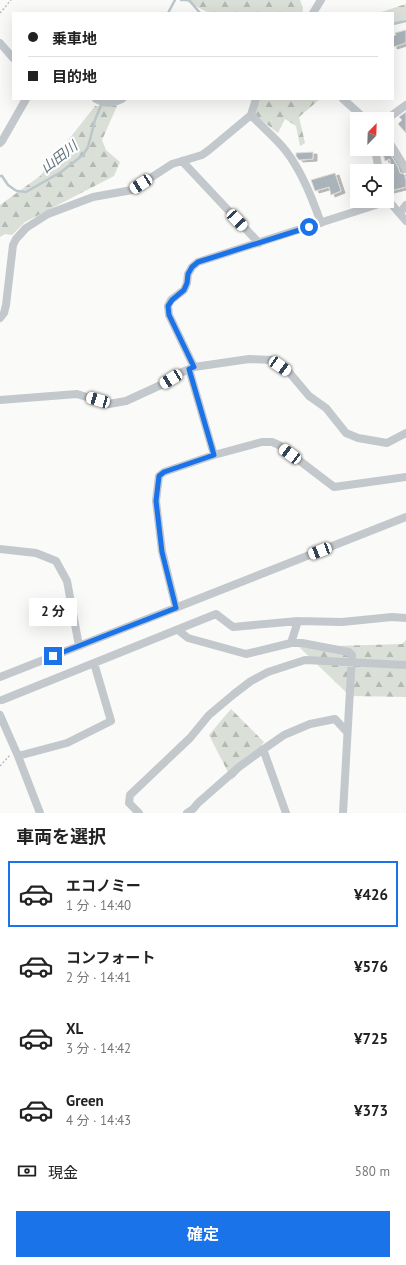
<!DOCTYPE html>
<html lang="ja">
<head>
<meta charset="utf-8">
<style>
  :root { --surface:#fff; --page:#f6f6f6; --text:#222; --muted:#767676; --line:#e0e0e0; --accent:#1a73e8 }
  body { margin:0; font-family:"PT Sans","Noto Sans JP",sans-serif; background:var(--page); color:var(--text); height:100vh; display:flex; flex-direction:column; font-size:15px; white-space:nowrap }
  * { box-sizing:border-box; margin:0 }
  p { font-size:13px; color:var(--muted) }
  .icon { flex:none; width:22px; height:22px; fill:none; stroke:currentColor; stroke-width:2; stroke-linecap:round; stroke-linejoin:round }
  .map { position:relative; height:813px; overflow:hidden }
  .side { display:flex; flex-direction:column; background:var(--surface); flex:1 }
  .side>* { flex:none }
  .banner { position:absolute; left:12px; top:12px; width:382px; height:88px; border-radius:0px; box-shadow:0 4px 16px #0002; display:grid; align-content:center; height:88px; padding:0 16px; background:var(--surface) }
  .needle { width:26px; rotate:23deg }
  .buttons { position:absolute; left:350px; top:112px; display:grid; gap:8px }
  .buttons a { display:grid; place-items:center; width:44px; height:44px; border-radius:0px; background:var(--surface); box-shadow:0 4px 16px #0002; font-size:20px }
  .end { position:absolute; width:18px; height:18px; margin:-9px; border:5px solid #1a73e8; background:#fff; box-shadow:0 0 0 2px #fff }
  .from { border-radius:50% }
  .bubble { position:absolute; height:28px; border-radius:0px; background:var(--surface); box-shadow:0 4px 16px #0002; font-size:13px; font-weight:700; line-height:28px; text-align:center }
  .car { position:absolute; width:12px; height:24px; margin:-12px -6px; border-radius:5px; box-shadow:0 0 3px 1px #0007; background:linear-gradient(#fff 24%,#345 0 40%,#fff 0 76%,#345 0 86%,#fff 0) }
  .banner b { display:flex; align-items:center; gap:14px; height:38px; font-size:15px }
  .banner b+b { border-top:1px solid var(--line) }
  .banner i { width:10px; height:10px; background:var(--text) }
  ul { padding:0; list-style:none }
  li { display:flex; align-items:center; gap:12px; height:66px; margin:0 8px 6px; padding:0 8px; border:2px solid transparent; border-radius:0px }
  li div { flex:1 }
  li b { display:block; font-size:15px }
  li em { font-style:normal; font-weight:700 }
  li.current { border-color:var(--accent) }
  li>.icon { width:36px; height:36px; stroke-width:1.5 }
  h2 { padding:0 16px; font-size:18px; line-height:48px }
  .pay { display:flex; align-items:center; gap:10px; height:44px; padding:0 16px; font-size:15px }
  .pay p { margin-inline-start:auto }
  .primary-button { display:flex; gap:8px; margin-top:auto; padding:8px 16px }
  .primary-button a { flex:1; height:46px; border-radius:0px; background:var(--accent); color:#fff; font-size:16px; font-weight:700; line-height:46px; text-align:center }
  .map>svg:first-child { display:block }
  .forest { fill:url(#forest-firs) }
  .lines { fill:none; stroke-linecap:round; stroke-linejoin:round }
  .stream { stroke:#bbc7cb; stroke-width:2.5 }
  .building { fill:#aab3b9; stroke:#dcdcda; filter:url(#shadow) }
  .path { stroke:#bbbfc2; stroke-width:1.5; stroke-dasharray:2 2; stroke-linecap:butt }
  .street { stroke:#c3c8cc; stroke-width:8 }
  .route { stroke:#1a73e8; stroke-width:5 }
  .labels { text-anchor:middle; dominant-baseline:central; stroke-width:4; stroke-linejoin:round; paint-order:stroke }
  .water-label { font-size:14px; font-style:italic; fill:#60757c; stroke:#fff }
</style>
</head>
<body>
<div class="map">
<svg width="406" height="813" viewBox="0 0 406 813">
  <defs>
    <pattern id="forest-firs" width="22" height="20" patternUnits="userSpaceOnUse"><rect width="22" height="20" fill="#dadfd7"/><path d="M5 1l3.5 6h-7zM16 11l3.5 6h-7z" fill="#b4b9b4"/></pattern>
    <filter id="shadow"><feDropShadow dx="4" dy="2" stdDeviation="0" flood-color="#0004"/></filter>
  </defs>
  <rect width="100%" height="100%" fill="#fafaf8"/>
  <path class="forest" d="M 184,0 L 300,0 L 303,8 L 302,13 L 209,13 Z
    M 406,4 L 406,19 L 393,25 L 393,13 L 378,13 Z
    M 260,99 L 320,99 L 299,117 L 305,143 L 300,146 L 296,126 L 285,119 L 278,133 L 255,115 Z
    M 95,106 L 117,106 L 102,140 L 106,150 L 120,162 L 114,176 L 25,222 L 12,235 L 5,234 L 0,237 L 0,205 L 40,176 Z
    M 406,640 L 406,697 L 350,696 L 299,647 L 402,644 Z
    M 231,709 L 264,742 L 232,780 L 209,735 Z"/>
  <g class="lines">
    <path class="stream" d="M 181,0 L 189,0 L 200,13
      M 168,13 L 175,0
      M 393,24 L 406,21
      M 0,176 L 2,176 L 8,185 L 15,190 L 17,191 L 26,192 L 61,172 L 83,155 L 88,147 L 95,120 L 102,103"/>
  </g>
  <path class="building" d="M 406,30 L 406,43 L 393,47 L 393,36 L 396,35 L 395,33 Z
    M 406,112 L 406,133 L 398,124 L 402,120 L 399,117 Z
    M 382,149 L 387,149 L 398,167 L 400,173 L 404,174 L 406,180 L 406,187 L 390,191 L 387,178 L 391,177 L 390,159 L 385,161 Z
    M 313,152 L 313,159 L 299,160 L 296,156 L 296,153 Z
    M 335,173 L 341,191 L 331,195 L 329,187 L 315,191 L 311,180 Z"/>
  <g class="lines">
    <path class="path" d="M 0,13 L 11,0
      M 0,766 L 10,755"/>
    <path class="street" d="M 313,13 L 321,0
      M 0,43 L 13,58
      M 96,99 C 105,104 112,104 122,99
      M 343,99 L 365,119
      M 251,115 C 262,127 276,138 286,151 C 302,172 312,198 321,223
      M 387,119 L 406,105
      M 387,139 L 406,169
      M 0,143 L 2,141 L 26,99
      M 375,149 L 379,171
      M 182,161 L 259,243
      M 387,199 L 406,221
      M 400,213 L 406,205
      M 0,318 L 4,313 L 6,305 L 13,245 L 16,239 L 26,228 L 48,214 L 93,197 L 132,190 L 172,164 L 202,155 L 209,150 L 251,115 L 256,99
      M 194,367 L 169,315 L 168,306 L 171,300 L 184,290 L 187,283 L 188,274 L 192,267 L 198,262 L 388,201
      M 189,369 L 214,455
      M 0,400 L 77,394 L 109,404 L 126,401 L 163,384 L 180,373 L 194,367 L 249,359 L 273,360 L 288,371 L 309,396 L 326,408 L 346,433 L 358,438 L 387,443 L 406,433
      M 0,549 L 36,553 L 56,561 L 67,581 L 79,646
      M 176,608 L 162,551 L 156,501 L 159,476 L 164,472 L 214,455 L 262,442 L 272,442 L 279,445 L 334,487 L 406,477
      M 178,630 L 188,638 L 246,654 L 291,643
      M 0,677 L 406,517
      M 2,700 L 216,614 L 233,627 L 298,621
      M 0,715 L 18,756 L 40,813
      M 263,749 L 286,813
      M 18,756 L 67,743 L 111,721 L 94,663
      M 139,813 L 129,803 L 130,795 L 190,738 L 209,715 L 234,694 L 251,681 L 268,672 L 305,660 L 406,665
      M 187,813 L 193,809 L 198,803 L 239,767 L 261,751 L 284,735 L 310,724 L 335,719 L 347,732
      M 343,813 L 352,655 L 349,652 L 302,643 L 291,643 L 298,621 L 342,622 L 392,617 L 406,618"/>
  </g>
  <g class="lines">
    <path class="route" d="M 53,656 L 176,608 L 162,552 L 156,501 L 159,476 L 164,472 L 214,455 L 189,369 L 194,367 L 169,315 L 168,306 L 172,300 L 184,290 L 187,283 L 188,274 L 192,267 L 198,262 L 309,227"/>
  </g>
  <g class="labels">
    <g class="water-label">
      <text transform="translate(59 157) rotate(-38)">山田川</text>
    </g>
  </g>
</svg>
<div class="buttons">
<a><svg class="needle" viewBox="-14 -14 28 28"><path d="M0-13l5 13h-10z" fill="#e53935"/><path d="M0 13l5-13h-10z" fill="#767676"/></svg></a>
<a><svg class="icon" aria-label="locate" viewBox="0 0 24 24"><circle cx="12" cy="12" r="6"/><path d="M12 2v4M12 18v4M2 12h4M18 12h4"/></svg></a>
</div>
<i class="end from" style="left:309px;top:227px"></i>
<i class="end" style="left:53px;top:656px"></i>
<div class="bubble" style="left:29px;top:598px;width:48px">2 分</div>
<i class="car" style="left:141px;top:184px;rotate:237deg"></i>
<i class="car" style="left:237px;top:220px;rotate:137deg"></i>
<i class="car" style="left:280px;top:366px;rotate:125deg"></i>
<i class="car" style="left:171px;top:379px;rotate:238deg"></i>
<i class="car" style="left:98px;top:400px;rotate:286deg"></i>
<i class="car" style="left:290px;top:454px;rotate:307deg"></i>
<i class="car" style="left:320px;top:551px;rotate:249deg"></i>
<div class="banner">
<b><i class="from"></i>乗車地</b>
<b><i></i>目的地</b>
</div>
</div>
<section class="side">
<h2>車両を選択</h2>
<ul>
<li class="current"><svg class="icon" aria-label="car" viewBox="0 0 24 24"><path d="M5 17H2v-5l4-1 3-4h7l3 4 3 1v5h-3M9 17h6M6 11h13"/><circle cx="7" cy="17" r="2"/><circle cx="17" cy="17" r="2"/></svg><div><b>エコノミー</b><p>1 分 · 14:40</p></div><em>¥426</em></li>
<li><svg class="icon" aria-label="car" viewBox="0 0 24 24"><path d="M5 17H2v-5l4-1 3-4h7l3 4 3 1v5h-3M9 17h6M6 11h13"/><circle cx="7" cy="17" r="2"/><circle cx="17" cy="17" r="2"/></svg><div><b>コンフォート</b><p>2 分 · 14:41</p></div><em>¥576</em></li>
<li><svg class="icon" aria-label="car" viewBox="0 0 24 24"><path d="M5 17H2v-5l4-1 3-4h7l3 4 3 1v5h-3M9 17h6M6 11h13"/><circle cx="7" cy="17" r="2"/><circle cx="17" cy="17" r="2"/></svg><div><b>XL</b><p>3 分 · 14:42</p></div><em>¥725</em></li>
<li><svg class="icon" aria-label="car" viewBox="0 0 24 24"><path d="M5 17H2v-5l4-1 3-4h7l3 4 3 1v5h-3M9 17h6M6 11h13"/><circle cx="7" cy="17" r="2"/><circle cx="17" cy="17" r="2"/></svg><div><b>Green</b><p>4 分 · 14:43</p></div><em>¥373</em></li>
</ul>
<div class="pay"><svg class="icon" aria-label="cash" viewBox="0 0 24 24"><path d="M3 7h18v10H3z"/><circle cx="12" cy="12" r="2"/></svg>現金<p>580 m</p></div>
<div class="primary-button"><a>確定</a></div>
</section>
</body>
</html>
